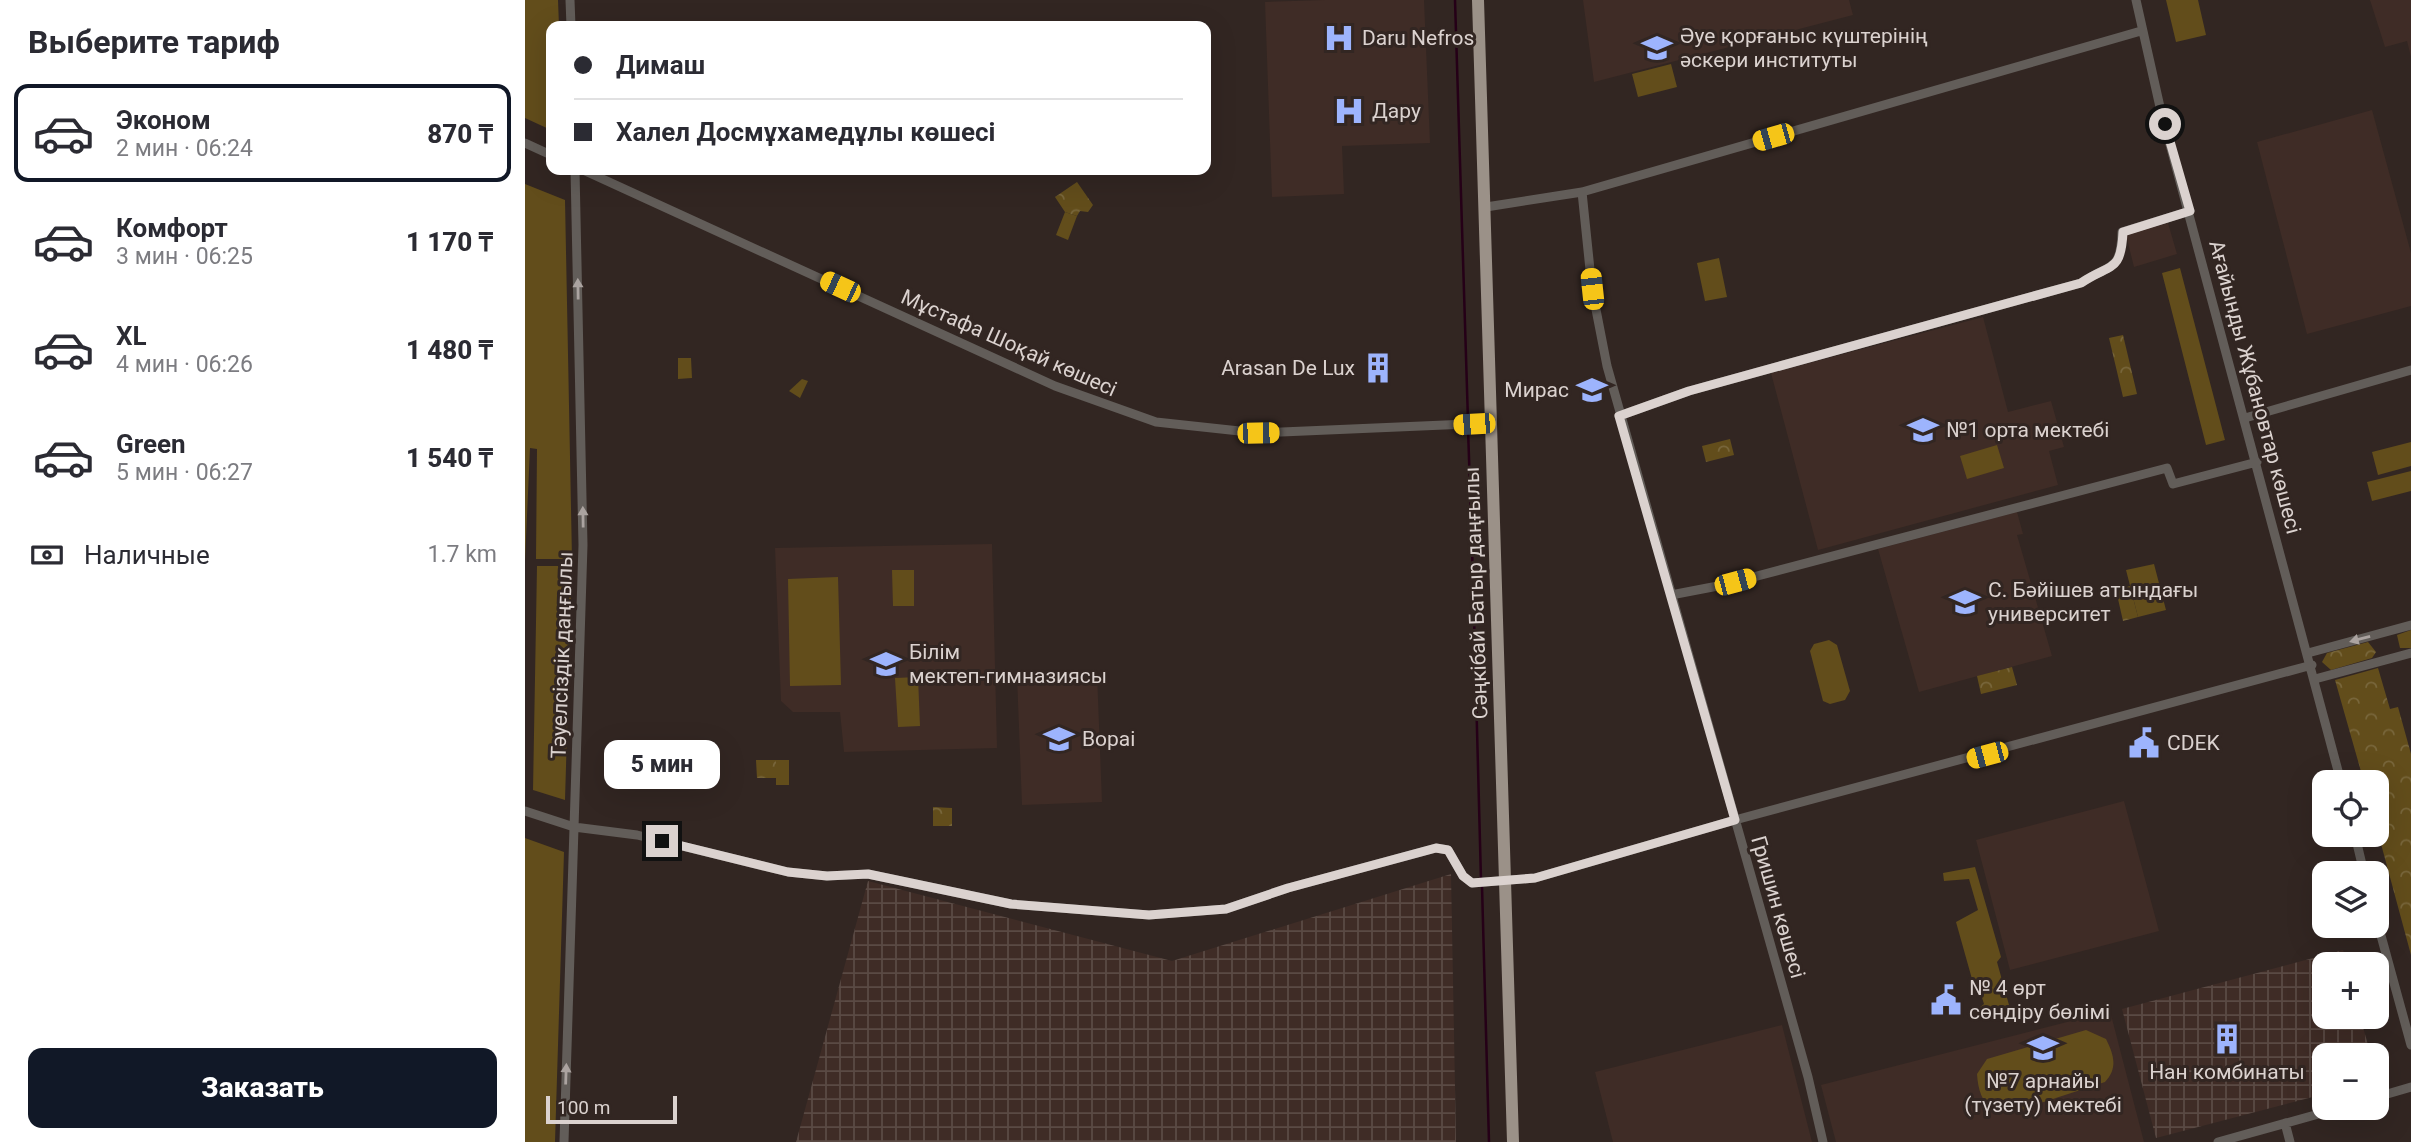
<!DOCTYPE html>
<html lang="ru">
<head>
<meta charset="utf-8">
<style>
  :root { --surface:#fff; --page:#f7f7f7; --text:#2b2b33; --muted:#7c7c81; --line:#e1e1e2; --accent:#111827 }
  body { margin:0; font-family:Roboto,sans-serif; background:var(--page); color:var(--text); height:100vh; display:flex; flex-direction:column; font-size:26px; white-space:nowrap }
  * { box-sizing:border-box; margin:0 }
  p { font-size:23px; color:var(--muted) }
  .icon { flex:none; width:38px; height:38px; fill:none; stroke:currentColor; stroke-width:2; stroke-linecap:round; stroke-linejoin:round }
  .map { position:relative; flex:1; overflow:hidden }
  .drawer { display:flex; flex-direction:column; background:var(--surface); width:525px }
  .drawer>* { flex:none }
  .banner { position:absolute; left:21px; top:21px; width:665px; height:154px; border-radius:14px; box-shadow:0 7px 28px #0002; display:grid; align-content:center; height:154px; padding:0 28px; background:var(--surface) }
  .fabs { position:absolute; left:1787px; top:770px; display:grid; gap:14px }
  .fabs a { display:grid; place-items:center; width:77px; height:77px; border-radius:14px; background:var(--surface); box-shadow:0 7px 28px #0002; font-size:35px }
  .scale { position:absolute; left:21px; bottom:18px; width:131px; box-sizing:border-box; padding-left:7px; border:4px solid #dbd2cf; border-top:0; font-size:19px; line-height:24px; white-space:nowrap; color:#dbd2cf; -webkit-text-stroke:5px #322622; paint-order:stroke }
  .end { position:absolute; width:32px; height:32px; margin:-16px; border:9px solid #dbd2cf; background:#111; box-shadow:0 0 0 4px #111 }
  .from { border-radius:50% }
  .bubble { position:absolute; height:49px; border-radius:14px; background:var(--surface); box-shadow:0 7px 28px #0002; font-size:23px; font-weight:800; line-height:49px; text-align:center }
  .car { position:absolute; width:21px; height:42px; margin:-21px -10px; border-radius:9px; box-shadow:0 0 5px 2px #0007; background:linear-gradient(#f5c518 24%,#345 0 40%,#f5c518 0 76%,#345 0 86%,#f5c518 0) }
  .banner b { display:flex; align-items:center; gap:24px; height:66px; font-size:26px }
  .banner b+b { border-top:2px solid var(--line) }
  .banner i { width:18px; height:18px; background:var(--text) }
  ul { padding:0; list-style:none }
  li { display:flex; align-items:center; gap:21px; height:98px; margin:0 14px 10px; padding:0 14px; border:4px solid transparent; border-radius:14px }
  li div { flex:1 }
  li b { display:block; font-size:26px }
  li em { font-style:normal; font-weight:800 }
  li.active { border-color:var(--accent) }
  li>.icon { width:63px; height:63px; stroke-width:1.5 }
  h2 { padding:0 28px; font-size:32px; line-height:84px }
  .pay { display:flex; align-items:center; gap:18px; height:77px; padding:0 28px; font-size:26px }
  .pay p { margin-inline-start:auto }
  .cta { display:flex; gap:14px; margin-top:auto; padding:14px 28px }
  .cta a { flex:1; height:80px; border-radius:14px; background:var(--accent); color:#fff; font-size:28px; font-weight:800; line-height:80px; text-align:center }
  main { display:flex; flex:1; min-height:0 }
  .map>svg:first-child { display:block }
  .built { fill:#3f2c26 }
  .industrial { fill:url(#industrial-grid) }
  .grass { fill:#624d1b }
  .park { fill:url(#park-crowns) }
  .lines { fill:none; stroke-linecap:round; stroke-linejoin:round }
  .stream { stroke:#250017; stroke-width:2.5 }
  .minor { stroke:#625d59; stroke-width:9 }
  .major { stroke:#9b9188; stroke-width:12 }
  .oneway { fill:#aba3a0 }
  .route { stroke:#dbd2cf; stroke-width:9 }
  .labels { text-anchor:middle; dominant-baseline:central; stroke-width:6; stroke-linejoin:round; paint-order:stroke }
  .poi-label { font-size:21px; fill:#dbd2cf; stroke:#322622; text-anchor:start }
  .street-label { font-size:21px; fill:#dbd2cf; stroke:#322622 }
</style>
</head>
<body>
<main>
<section class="drawer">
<h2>Выберите тариф</h2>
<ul>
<li class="active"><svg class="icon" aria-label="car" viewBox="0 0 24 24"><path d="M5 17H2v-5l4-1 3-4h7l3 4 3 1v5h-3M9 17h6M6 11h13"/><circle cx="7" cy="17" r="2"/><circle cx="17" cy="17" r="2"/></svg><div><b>Эконом</b><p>2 мин · 06:24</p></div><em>870 ₸</em></li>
<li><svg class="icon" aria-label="car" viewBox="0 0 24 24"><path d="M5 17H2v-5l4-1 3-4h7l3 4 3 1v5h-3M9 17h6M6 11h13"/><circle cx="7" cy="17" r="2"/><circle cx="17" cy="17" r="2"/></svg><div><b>Комфорт</b><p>3 мин · 06:25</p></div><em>1 170 ₸</em></li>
<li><svg class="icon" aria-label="car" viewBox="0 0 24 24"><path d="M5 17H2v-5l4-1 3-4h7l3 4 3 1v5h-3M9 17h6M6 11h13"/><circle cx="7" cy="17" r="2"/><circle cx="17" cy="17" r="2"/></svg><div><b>XL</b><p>4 мин · 06:26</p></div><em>1 480 ₸</em></li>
<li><svg class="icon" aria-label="car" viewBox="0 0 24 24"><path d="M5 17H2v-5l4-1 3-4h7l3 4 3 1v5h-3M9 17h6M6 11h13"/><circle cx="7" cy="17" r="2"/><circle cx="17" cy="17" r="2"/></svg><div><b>Green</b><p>5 мин · 06:27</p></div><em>1 540 ₸</em></li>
</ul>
<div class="pay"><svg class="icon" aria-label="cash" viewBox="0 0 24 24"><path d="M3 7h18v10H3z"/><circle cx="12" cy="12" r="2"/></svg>Наличные<p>1.7 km</p></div>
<div class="cta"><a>Заказать</a></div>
</section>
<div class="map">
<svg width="1886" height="1142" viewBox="0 0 1886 1142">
  <defs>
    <pattern id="industrial-grid" width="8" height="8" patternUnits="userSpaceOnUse" patternTransform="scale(1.75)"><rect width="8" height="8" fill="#3f2c26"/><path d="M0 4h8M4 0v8" fill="none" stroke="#5a4a44"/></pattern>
    <pattern id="park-crowns" width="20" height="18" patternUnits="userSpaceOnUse" patternTransform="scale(1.75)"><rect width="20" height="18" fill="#624d1b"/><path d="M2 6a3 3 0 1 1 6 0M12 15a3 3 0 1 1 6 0" fill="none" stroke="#78663b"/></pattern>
  </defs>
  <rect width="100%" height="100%" fill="#322622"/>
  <path class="built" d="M 800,0 L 899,0 L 905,143 L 817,146 L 819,194 L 747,197 L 740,2 Z
    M 1058,0 L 1324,0 L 1328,15 L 1069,82 Z
    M 1845,0 L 1886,0 L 1886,57 L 1882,41 L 1860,47 Z
    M 1847,110 L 1886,253 L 1886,306 L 1782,334 L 1732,142 Z
    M 1643,223 L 1652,254 L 1609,267 L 1601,235 Z
    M 1458,317 L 1483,412 L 1526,401 L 1539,447 L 1524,451 L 1533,485 L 1293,550 L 1246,373 Z
    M 1492,512 L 1498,534 L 1492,535 L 1527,656 L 1394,692 L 1353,549 Z
    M 467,544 L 472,748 L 319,752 L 315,712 L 268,712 L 256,701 L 250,548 Z
    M 572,673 L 577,802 L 497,805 L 492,676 Z
    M 1599,801 L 1634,931 L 1485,970 L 1451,840 Z
    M 1585,1011 L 1619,1142 L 1311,1142 L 1296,1085 Z
    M 1257,1025 L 1287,1142 L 1088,1142 L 1070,1072 Z"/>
  <path class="industrial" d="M 926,874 L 931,1142 L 271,1142 L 343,881 L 647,961 Z
    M 1818,950 L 1822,964 L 1799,964 L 1799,1017 L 1835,1017 L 1846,1055 L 1799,1055 L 1799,1094 L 1631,1138 L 1597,1009 Z"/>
  <path class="grass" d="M 0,0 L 33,0 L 34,26 L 26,26 L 26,130 L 0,118 Z
    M 1641,0 L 1673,0 L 1681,35 L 1651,42 Z
    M 1146,64 L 1152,87 L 1113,97 L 1107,74 Z
    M 0,184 L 40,200 L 47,559 L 11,559 L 12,449 L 5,448 L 0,561 Z
    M 540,212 L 552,216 L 543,240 L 531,235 Z
    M 1194,258 L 1202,297 L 1180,301 L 1172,263 Z
    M 1655,268 L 1700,440 L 1681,445 L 1637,273 Z
    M 153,358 L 166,358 L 167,378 L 153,379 Z
    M 277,379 L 283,381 L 275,398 L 264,391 Z
    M 1886,442 L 1886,466 L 1853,475 L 1847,452 Z
    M 1472,445 L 1479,468 L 1442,479 L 1435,456 Z
    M 1886,471 L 1886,491 L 1847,501 L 1842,482 Z
    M 1629,564 L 1641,610 L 1613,617 L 1601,570 Z
    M 12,566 L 47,566 L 40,800 L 8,790 Z
    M 367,570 L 389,570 L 389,606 L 368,606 Z
    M 313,577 L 316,685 L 265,686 L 263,579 Z
    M 1304,640 L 1312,645 L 1325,691 L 1320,700 L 1305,704 L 1298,701 L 1285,651 L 1289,644 Z
    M 393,677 L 395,726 L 373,727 L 370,678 Z
    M 251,760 L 264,760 L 264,785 L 251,785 Z
    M 0,838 L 39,852 L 30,1142 L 0,1142 Z
    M 1450,867 L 1476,957 L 1472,962 L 1484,1005 L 1455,1013 L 1454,1008 L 1459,1004 L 1452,982 L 1447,979 L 1431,922 L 1453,910 L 1444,879 L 1419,881 L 1418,873 Z
    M 1561,1030 L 1581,1039 C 1589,1055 1593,1068 1580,1082 L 1488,1112 L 1468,1112 C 1457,1101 1453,1090 1452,1074 L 1462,1059 Z"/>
  <path class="park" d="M 552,182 L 568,205 L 563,212 L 555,211 L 552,216 L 540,212 L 530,197 Z
    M 1598,335 L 1612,394 L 1598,397 L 1584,338 Z
    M 1205,439 L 1209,455 L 1181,462 L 1177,446 Z
    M 1605,586 L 1613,617 L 1598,621 L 1591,590 Z
    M 1886,630 L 1886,648 L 1875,648 L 1872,635 Z
    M 1843,642 L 1851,652 L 1847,658 L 1806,670 L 1797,662 L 1802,653 Z
    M 1487,667 L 1492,685 L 1456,694 L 1452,676 Z
    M 1853,668 L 1865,709 L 1873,707 L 1886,754 L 1886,955 L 1852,829 L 1852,782 L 1839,782 L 1810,680 Z
    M 231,760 L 251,760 L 251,778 L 232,778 Z
    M 408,807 L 427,808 L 427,826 L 408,826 Z"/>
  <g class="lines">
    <path class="stream" d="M 930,0 L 943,421
      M 943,428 L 948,579
      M 949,616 L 956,880
      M 957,886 L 964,1142"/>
    <path class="minor" d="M 45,0 L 46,26
      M 1611,0 L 1635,107 L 1816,782
      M 0,143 L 26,155
      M 58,170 L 530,386 L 631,422 L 733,433 L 966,423
      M 1057,192 L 1067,289 L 1082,366 L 1283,1077 L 1298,1142
      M 961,207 L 1057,192 L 1616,31
      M 1094,416 L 1164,391 L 1556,283 C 1585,263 1596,273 1597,232 L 1665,211
      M 1720,418 L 1886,370
      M 1146,595 L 1198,585 L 1642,468 L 1648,484 L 1732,462
      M 1783,653 L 1886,625
      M 1790,679 L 1886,653
      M 0,811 L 49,827 L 112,835 L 263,872 L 302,876 L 343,874 L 486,904 L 624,915 L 701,909 L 763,888 L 911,848 L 923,850 L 938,876 L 947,883 L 1010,878 L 1210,820 L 1787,665
      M 1830,835 L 1839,873
      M 1852,921 L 1886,1045
      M 1852,1097 L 1886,1087
      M 1760,1123 L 1765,1142
      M 39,1142 L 58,545 L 50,170
      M 1693,1142 L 1815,1108"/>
    <path class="major" d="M 953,0 L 988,1142"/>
  </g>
  <defs><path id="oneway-solid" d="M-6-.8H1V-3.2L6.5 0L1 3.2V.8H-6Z" transform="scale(1.75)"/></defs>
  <g class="oneway">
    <use href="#oneway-solid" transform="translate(53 289) rotate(-91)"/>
    <use href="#oneway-solid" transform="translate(58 517) rotate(-91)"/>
    <use href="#oneway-solid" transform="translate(1835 639) rotate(165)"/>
    <use href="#oneway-solid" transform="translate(41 1074) rotate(-88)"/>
  </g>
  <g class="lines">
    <path class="route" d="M 137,841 L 263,872 L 302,876 L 343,874 L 486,904 L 624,915 L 701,909 L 763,888 L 911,848 L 923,850 L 938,876 L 947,883 L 1010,878 L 1210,820 L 1094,416 L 1164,391 L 1556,283 C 1585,263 1596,274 1598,232 L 1665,211 L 1640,124"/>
  </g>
  <defs>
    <g id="hospital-bare" transform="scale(2.415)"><path d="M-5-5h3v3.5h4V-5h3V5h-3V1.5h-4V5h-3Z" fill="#9db4fd" stroke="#322622" stroke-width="2.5" paint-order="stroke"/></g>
    <g id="university-bare" transform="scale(2.415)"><path d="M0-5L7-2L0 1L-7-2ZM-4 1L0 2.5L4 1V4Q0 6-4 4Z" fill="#9db4fd" stroke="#322622" stroke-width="2.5" paint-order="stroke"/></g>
    <g id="building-bare" transform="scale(2.415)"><path d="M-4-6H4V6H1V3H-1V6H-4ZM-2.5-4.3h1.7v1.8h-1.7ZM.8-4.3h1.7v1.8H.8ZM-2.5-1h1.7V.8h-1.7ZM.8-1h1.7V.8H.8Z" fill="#9db4fd" stroke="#322622" stroke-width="2.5" paint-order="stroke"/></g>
    <g id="school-bare" transform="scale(2.415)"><path d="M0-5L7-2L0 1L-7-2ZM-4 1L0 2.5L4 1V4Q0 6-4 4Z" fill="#9db4fd" stroke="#322622" stroke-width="2.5" paint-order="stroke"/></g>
    <g id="civic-bare" transform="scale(2.415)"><path d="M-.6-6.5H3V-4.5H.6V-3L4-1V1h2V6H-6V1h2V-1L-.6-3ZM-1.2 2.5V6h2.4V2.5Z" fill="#9db4fd" stroke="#322622" stroke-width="2.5" paint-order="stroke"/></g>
  </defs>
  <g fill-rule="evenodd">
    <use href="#hospital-bare" x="814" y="38"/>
    <use href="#university-bare" x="1132" y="48"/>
    <use href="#hospital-bare" x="824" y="111"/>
    <use href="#building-bare" x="853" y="368"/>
    <use href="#school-bare" x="1067" y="390"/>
    <use href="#school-bare" x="1398" y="430"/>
    <use href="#university-bare" x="1440" y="602"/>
    <use href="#school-bare" x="361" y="664"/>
    <use href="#school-bare" x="534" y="739"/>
    <use href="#civic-bare" x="1619" y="743"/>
    <use href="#civic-bare" x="1421" y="1000"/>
    <use href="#building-bare" x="1702" y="1039"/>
    <use href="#school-bare" x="1518" y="1048"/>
  </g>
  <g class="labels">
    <g class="poi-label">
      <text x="1155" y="36">Әуе қорғаныс күштерінің<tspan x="1155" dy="24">әскери институты</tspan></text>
      <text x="837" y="38">Daru Nefros</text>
      <text x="847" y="111">Дару</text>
      <text x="830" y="368" text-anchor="end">Arasan De Lux</text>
      <text x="1044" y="390" text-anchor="end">Мирас</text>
      <text x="1421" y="430">№1 орта мектебі</text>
      <text x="1463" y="590">С. Бәйішев атындағы<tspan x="1463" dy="24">университет</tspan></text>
      <text x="384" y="652">Білім<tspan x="384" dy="24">мектеп-гимназиясы</tspan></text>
      <text x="557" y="739">Bopai</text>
      <text x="1642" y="743">CDEK</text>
      <text x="1444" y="988">№ 4 өрт<tspan x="1444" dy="24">сөндіру бөлімі</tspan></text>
      <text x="1702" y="1072" text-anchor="middle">Нан комбинаты</text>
      <text x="1518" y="1081" text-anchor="middle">№7 арнайы<tspan x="1518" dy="24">(түзету) мектебі</tspan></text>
    </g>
    <g class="street-label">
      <text transform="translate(484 343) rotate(24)">Мұстафа Шоқай көшесі</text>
      <text transform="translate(1730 387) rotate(75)">Ағайынды Жұбановтар көшесі</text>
      <text transform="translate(951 593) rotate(-92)">Сәңкібай Батыр даңғылы</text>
      <text transform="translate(37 655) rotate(-88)">Тәуелсіздік даңғылы</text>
      <text transform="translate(1253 907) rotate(74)">Гришин көшесі</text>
    </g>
  </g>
</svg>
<div class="fabs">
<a><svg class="icon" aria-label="locate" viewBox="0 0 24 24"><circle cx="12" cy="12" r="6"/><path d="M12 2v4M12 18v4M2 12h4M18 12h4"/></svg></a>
<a><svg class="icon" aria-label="layers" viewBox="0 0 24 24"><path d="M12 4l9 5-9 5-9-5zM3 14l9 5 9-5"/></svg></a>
<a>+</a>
<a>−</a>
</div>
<div class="scale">100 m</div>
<i class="end from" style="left:1640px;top:124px"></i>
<i class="end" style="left:137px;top:841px"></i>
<div class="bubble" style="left:79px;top:740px;width:116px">5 мин</div>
<i class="car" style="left:1248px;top:137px;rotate:254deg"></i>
<i class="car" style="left:315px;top:287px;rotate:295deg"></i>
<i class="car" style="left:1067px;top:289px;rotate:354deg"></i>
<i class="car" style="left:949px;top:424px;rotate:267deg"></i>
<i class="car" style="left:733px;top:433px;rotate:89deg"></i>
<i class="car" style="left:1210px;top:582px;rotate:75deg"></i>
<i class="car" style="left:1462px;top:755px;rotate:255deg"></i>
<div class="banner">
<b><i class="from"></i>Димаш</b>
<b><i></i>Халел Досмұхамедұлы көшесі</b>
</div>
</div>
</main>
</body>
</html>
